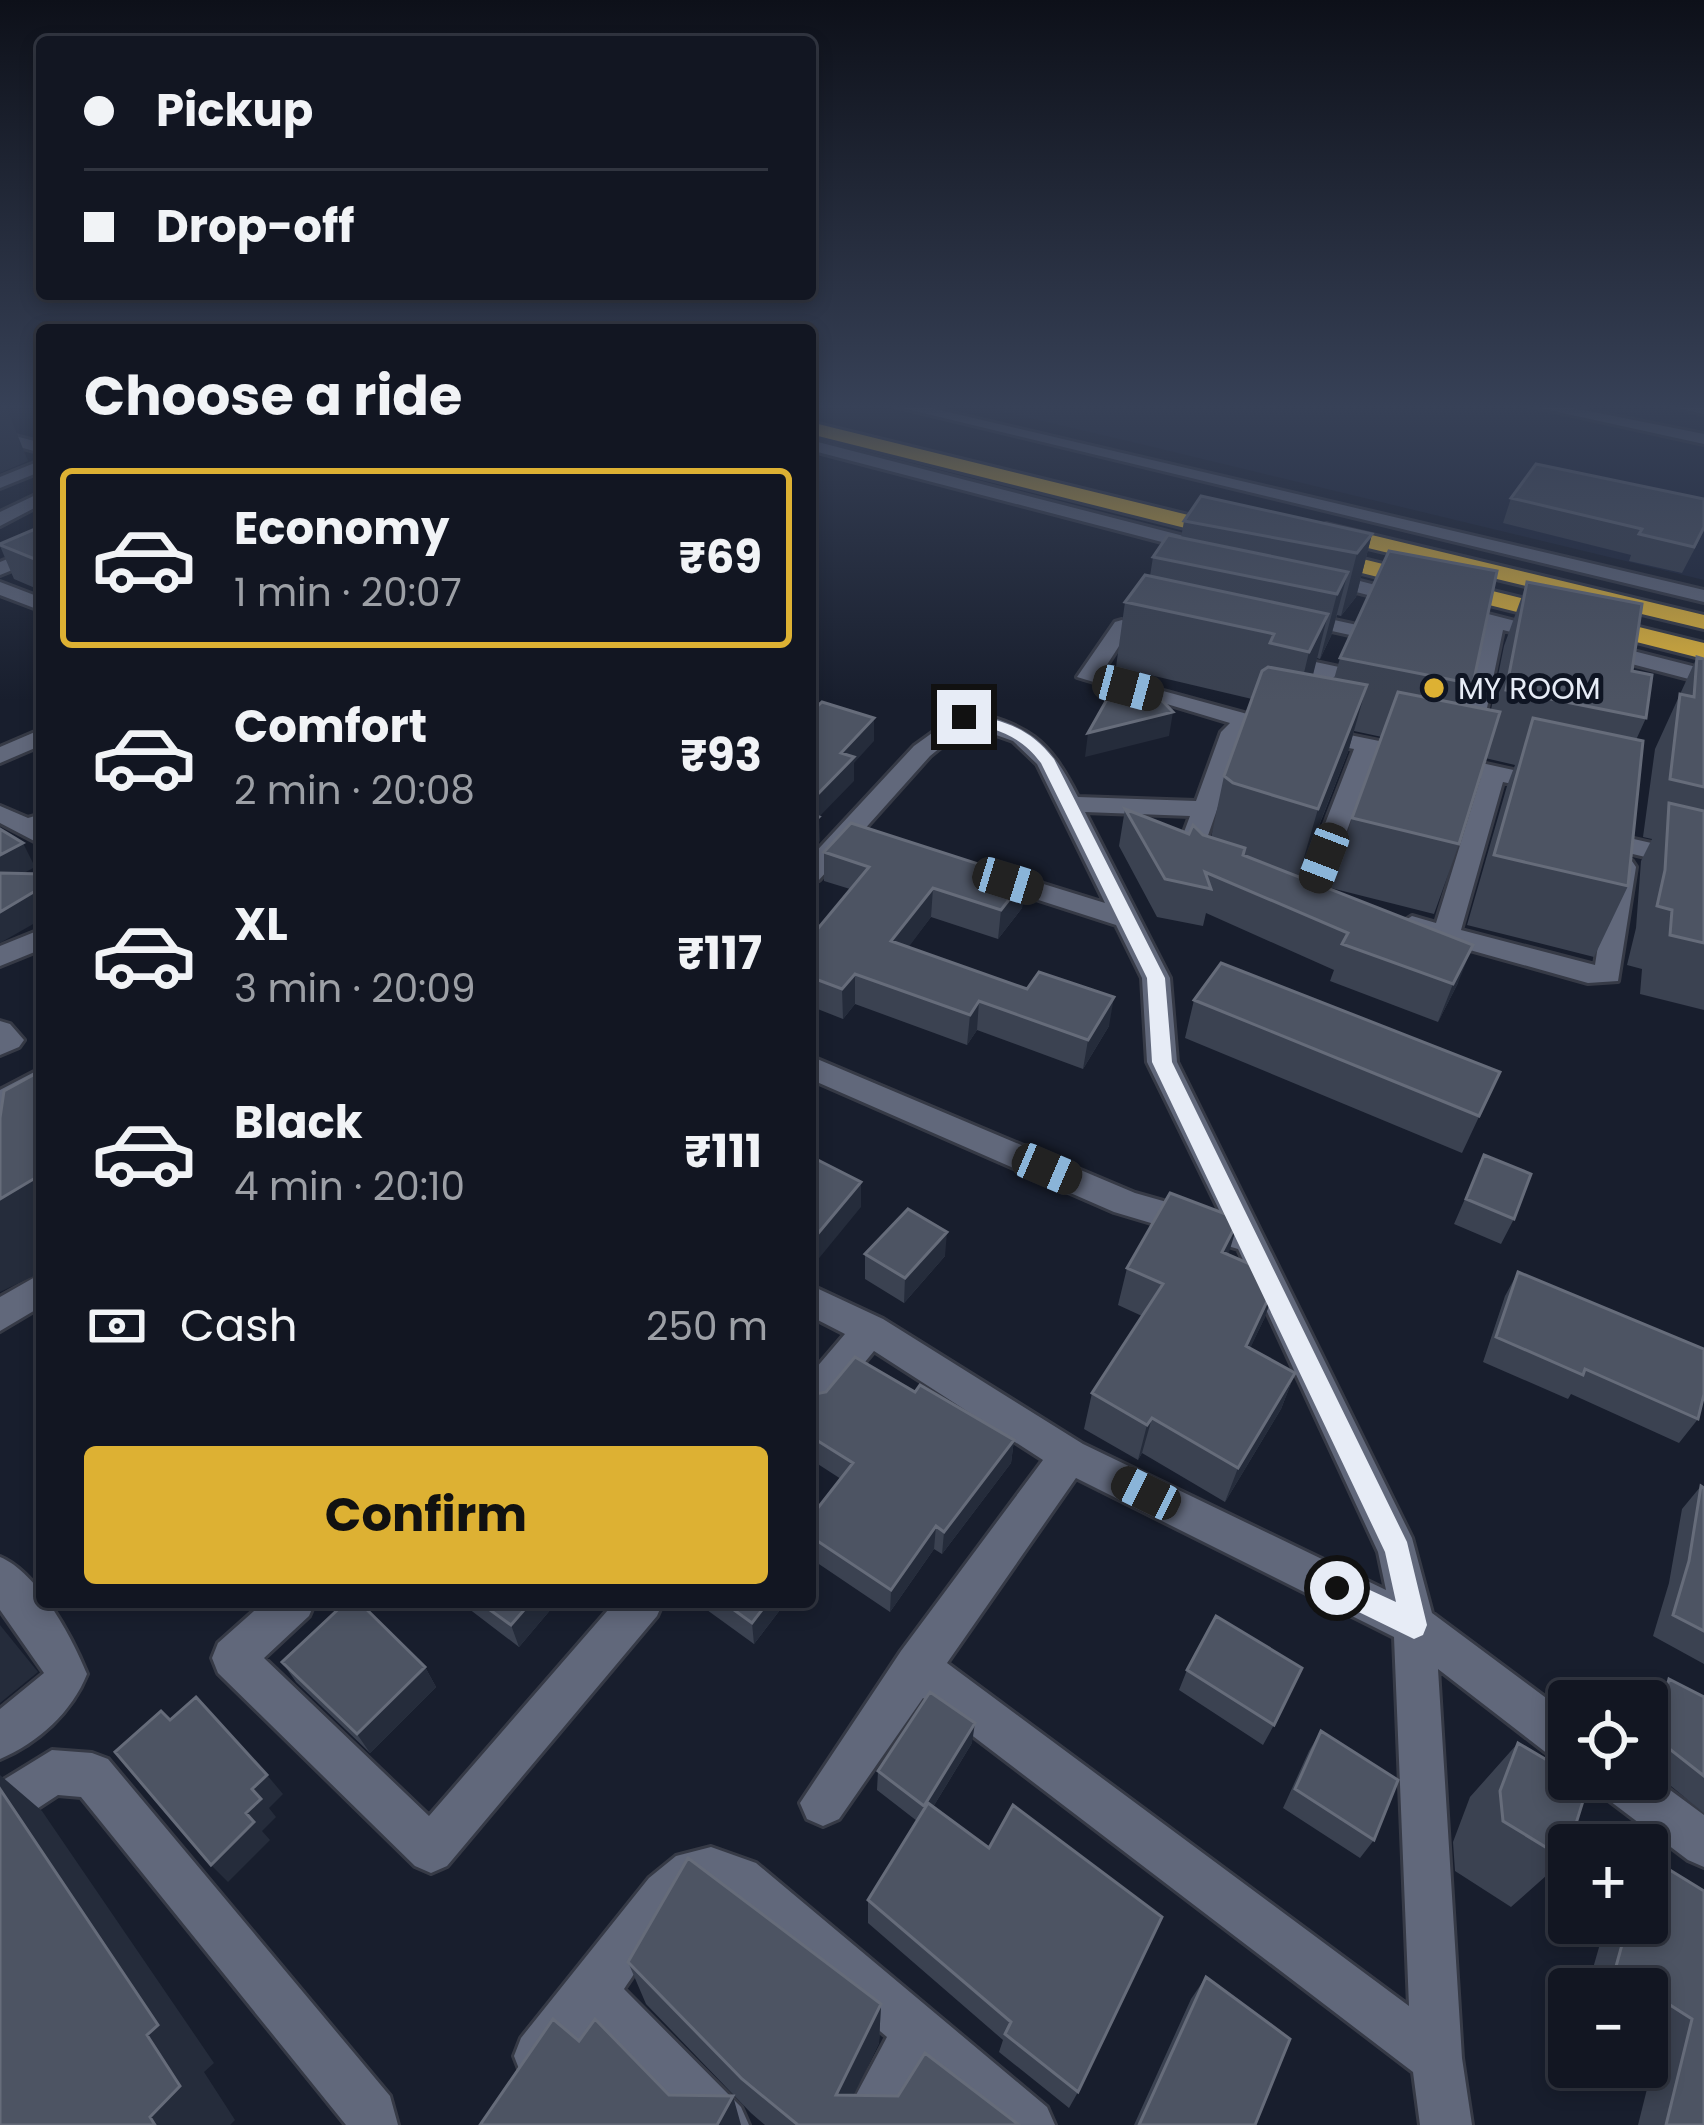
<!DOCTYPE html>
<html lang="en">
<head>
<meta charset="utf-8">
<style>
  :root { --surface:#121622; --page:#1b1f2a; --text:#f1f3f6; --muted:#9c9fa5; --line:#313540; --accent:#ddb133 }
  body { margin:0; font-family:Poppins,sans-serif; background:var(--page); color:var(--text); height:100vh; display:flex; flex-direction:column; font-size:45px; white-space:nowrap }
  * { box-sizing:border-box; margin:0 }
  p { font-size:39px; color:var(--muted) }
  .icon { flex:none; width:66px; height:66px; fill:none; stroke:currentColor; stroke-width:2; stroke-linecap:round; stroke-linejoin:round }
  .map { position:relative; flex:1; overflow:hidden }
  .panel { position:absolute; left:36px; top:324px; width:780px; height:1284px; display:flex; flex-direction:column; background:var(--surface); border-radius:12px; box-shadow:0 6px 18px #0003,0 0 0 3px var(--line) }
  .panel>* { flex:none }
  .hud { position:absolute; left:36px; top:36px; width:780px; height:264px; border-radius:12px; box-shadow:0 6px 18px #0003,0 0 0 3px var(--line); display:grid; align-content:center; height:264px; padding:0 48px; background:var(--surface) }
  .tools { position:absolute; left:1548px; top:1680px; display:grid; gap:24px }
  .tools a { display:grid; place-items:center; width:120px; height:120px; border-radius:12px; background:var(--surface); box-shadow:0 6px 18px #0003,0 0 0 3px var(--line); font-size:60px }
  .end { position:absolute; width:54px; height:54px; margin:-27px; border:15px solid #e7ecf6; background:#111; box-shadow:0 0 0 6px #111 }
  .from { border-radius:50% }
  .car { position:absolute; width:36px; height:72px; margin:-36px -18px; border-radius:15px; box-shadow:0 0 9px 3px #0007; background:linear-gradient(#222 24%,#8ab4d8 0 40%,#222 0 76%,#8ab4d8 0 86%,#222 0) }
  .hud b { display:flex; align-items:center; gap:42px; height:114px; font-size:45px }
  .hud b+b { border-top:3px solid var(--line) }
  .hud i { width:30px; height:30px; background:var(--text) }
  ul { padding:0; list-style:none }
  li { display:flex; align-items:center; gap:36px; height:180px; margin:0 24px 18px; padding:0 24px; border:6px solid transparent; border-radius:12px }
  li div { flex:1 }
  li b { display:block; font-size:45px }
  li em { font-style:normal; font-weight:700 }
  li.current { border-color:var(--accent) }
  li>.icon { width:108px; height:108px; stroke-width:1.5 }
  h2 { padding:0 48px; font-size:54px; line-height:144px }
  .pay { display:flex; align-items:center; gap:30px; height:132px; padding:0 48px; font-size:45px }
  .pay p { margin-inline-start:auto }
  .action { display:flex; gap:24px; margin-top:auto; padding:24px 48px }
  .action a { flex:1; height:138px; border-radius:12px; background:var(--accent); color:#111; font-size:48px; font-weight:700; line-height:138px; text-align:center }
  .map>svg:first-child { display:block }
  .built { fill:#1e263b }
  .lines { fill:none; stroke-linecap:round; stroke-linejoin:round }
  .minor-casing { stroke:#363a46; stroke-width:6 }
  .highway-casing { stroke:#363a46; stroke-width:6 }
  .minor { fill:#61687b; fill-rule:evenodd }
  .highway { fill:#ddb23a; fill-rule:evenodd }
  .wall { fill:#3b4251 }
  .shaded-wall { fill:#252c3b }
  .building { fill:#4d5463; stroke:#666c7a; stroke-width:3 }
  .route { fill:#e7ecf6 }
  .poi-dot { fill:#ddb133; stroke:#0f1523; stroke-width:4.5 }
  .labels { text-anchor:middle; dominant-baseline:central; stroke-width:10; stroke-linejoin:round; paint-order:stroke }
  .far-poi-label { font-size:30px; fill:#e7ecf6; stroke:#0f1523; text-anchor:start }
</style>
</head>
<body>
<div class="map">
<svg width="1704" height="2125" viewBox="0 0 1704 2125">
  <rect width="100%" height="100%" fill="#181e2d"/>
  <path class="built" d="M 970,404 L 1704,404 L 1704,580 L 1149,446 Z"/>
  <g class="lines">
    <g class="minor-casing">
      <path id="minor" d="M 886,404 L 914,404 L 1704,590 L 1704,602 Z
        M 1522,404 L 1553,404 L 1704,434 L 1704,444 Z
        M 1671,404 L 1704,404 L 1704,414 L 1673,407 Z
        M 0,432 L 42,443 L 42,453 L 0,442 Z
        M 810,440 L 1211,543 L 1214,547 L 1204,553 L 810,450 Z
        M 42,460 L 42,471 L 0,488 L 0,477 Z
        M 42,492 L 42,504 L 0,526 L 0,512 Z
        M 42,545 L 42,558 L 0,575 L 0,562 Z
        M 1321,571 L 1554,631 L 1558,635 L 1547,641 L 1503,630 L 1480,742 L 1476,747 L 1460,747 L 1456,742 L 1483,625 L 1314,581 L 1314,573 Z
        M 0,582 L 42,598 L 42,611 L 0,595 Z
        M 1298,612 L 1357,625 L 1360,629 L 1350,635 L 1291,622 L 1288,618 Z
        M 1122,620 L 1132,626 L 1101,674 L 1251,715 L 1394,744 L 1398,749 L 1386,756 L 1375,754 L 1323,896 L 1310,904 L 1297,896 L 1354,749 L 1252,729 L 1243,735 L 1204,847 L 1218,862 L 1205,870 L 1196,868 L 1178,848 L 1190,816 L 1085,812 L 1170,978 L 1177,1062 L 1412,1538 L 1432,1613 L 1569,1715 L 1569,1764 L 1553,1758 L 1438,1669 L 1462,2058 L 1472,2125 L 1420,2125 L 1413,2072 L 923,1698 L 839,1819 L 823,1826 L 807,1819 L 800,1803 L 901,1651 L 1043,1460 L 874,1351 L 823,1413 L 810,1418 L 810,1375 L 845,1334 L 810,1316 L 810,1285 L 883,1319 L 1083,1444 L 1386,1590 L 1378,1552 L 1238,1249 L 1114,1212 L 810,1079 L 810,1056 L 1135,1193 L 1223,1218 L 1147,1062 L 1142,978 L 1116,925 L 980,881 L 976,875 L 989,867 L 1105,903 L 1037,764 L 1013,741 L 968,725 L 930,756 L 819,880 L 810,882 L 810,858 L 914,746 L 964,710 C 1028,725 1048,738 1078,797 L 1196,801 L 1221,732 L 1230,723 L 1077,677 L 1115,622 ZM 1076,1478 L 1394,1637 L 1409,2006 L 947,1663 Z
        M 1594,641 L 1704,669 L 1704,683 L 1586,652 L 1586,642 Z
        M 1278,654 L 1339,667 L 1342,672 L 1331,679 L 1270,665 L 1270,655 Z
        M 42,729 L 42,745 L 0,763 L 0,747 Z
        M 1445,755 L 1559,780 L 1562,785 L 1550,792 L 1503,782 L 1461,930 L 1595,965 L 1610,867 L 1623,859 L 1632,861 L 1636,867 L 1618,981 L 1588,983 L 1402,931 L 1398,925 L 1412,916 L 1436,923 L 1481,777 L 1437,767 L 1437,757 Z
        M 0,806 L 28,818 L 42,814 L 42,845 L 0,823 Z
        M 1625,837 L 1704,855 L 1704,871 L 1616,850 L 1612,845 Z
        M 42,929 L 42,949 L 0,966 L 0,946 Z
        M 0,1021 L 10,1024 L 24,1040 L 19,1047 L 0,1055 Z
        M 42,1068 L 42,1093 L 0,1115 L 0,1090 Z
        M 42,1273 L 42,1306 L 0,1331 L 0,1297 Z
        M 0,1557 C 37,1572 72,1637 87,1674 C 72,1712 38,1743 0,1759 L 0,1709 L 44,1673 L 0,1610 Z
        M 264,1602 L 315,1602 L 309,1616 L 264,1658 L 429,1816 L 615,1602 L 663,1602 L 657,1616 L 447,1866 L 431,1873 L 415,1866 L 218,1673 L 212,1658 L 218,1643 Z
        M 52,1750 L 92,1753 L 108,1759 L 390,2096 L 398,2125 L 346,2125 L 81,1797 L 58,1795 L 0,1833 L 0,1782 Z
        M 1647,1773 L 1704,1815 L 1704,1867 L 1688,1860 L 1602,1795 L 1596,1779 L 1647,1779 Z
        M 711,1847 L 756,1863 L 1047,2107 L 1055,2125 L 989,2125 L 924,2070 L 894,2125 L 840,2125 L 887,2037 L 722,1897 C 717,1895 709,1892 704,1894 C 679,1901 639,1968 624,1989 L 741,2107 L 749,2125 L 687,2125 L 594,2029 L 557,2074 L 539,2081 L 521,2074 L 514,2056 L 521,2038 L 649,1878 L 676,1856 Z"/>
    </g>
    <g class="highway-casing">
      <path id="highway" d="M 810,422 L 1237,527 L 1240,532 L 1229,539 L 810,434 Z
        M 1326,524 L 1704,615 L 1704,629 L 1318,536 L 1315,531 Z
        M 1318,548 L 1704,643 L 1704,659 L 1310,560 L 1310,550 Z"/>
    </g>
    <use href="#minor" class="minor"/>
    <use href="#highway" class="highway"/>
  </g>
  <path class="wall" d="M 1511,498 L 1704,499 L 1704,531 L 1682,573 L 1629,561 L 1631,555 L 1503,523 Z
    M 1184,521 L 1372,534 L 1356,597 L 1341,616 L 1337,615 L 1331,636 L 1320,659 L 1317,658 L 1312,675 L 1334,679 L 1340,658 L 1473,684 L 1465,705 L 1491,710 L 1504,646 L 1527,582 L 1632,671 L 1646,718 L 1636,740 L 1628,886 L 1594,957 L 1467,925 L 1507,786 L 1515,765 L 1485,758 L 1459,844 L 1434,914 L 1331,888 L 1352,818 L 1382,737 L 1354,731 L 1348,752 L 1299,877 L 1458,983 L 1438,1022 L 1330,981 L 1334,970 L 1206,913 L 1203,926 L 1157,917 L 1119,846 L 1125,809 L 1189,834 L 1211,838 L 1224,776 L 1252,699 L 1116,667 L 1125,602 L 1150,576 L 1153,557 L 1181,538 Z
    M 42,526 L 42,591 L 14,579 L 0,546 L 0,544 Z
    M 1697,657 L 1704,659 L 1704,1010 L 1640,994 L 1642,969 L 1627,965 L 1636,928 L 1641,861 L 1652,839 L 1643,837 L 1655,749 Z
    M 824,852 L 1025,879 L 1022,908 L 998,939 L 931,917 L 908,947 L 1109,1026 L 1083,1069 L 977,1030 L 967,1045 L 855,1004 L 843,1019 L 810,1006 L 810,938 L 850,889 L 824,881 Z
    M 1194,1000 L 1500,1072 L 1462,1153 L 1185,1038 Z
    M 1484,1155 L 1514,1219 L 1501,1244 L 1454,1224 Z
    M 865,1254 L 945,1256 L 904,1303 L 865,1279 Z
    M 1228,1255 L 1277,1280 L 1265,1317 L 1250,1348 L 1295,1373 L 1281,1409 L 1225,1502 L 1142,1453 L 1138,1460 L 1084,1429 L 1092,1393 L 1142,1316 L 1118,1305 L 1127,1268 Z
    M 1518,1272 L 1698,1419 L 1679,1443 L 1571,1394 L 1568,1399 L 1483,1362 L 1505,1296 Z
    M 915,1392 L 1014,1440 L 1011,1463 L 942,1554 L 934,1549 L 890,1612 L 810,1558 L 810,1518 L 841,1479 L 810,1459 L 810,1395 Z
    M 1701,1486 L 1704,1488 L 1704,1664 L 1653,1636 L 1669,1583 L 1682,1509 Z
    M 460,1602 L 557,1602 L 519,1647 Z
    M 696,1602 L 786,1602 L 754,1644 Z
    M 282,1662 L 425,1667 L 436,1687 L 370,1753 L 296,1682 Z
    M 1187,1670 L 1274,1725 L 1263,1745 L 1179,1690 Z
    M 1669,1679 L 1704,1697 L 1704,1813 L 1650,1769 L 1647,1771 L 1647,1705 L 1648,1699 Z
    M 1321,1731 L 1374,1840 L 1360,1858 L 1283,1808 L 1309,1751 Z
    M 972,1743 L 933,1807 L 1078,2092 L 1069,2108 L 999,2052 L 1003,2040 L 868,1923 L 868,1900 L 917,1821 L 877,1790 L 878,1771 Z
    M 1518,1743 L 1565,1859 L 1511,1907 L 1455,1871 L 1453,1842 L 1470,1797 Z
    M 1704,1891 L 1704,2125 L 1638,2125 L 1660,2037 L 1647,2028 L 1647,1989 L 1587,1989 L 1606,1923 L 1647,1923 Z
    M 628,1962 L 881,2004 L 879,2043 L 853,2096 L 1019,2125 L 765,2125 L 751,2113 L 646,2004 Z
    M 1206,1977 L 1255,2125 L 1134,2125 L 1191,1999 Z"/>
  <path class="shaded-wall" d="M 5,404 L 28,461 L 0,473 L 0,405 Z
    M 1372,534 L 1356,597 L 1341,616 L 1357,553 Z
    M 1348,572 L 1331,636 L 1320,659 L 1337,594 Z
    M 1328,614 L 1312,679 L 1293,719 L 1309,652 Z
    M 1367,685 L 1348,752 L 1298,878 L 1318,809 Z
    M 1173,712 L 1169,736 L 1085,757 L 1088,733 Z
    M 874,718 L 874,741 L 854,763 L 854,781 L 819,817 L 820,841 L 810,851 L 810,802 L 841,753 Z
    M 23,843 L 35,867 L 0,886 L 0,855 Z
    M 1025,879 L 1022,908 L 998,939 L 1001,910 Z
    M 42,887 L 42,919 L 0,943 L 0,912 Z
    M 933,888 L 931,917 L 891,971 L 891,941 Z
    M 1473,945 L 1458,983 L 1438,1022 L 1453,984 Z
    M 855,974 L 855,1004 L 843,1019 L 842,989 Z
    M 1114,997 L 1109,1026 L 1083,1069 L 1088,1040 Z
    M 979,1001 L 977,1030 L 967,1045 L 970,1015 Z
    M 42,1174 L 42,1272 L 0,1292 L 0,1199 Z
    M 861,1182 L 861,1207 L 811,1268 L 810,1243 Z
    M 1239,1219 L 1228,1256 L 1222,1252 Z
    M 947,1232 L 945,1256 L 904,1303 L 905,1278 Z
    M 1277,1280 L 1265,1317 L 1234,1382 L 1246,1346 Z
    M 1295,1373 L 1281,1409 L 1225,1502 L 1238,1468 Z
    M 1152,1418 L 1142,1453 L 1138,1460 L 1147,1425 Z
    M 1014,1440 L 1011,1463 L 942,1554 L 944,1532 Z
    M 936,1526 L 934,1549 L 890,1612 L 891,1590 Z
    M 531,1602 L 557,1602 L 519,1647 L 511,1625 Z
    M 768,1602 L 786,1602 L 754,1644 L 752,1623 Z
    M 0,1625 L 38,1672 L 0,1703 Z
    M 425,1667 L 436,1687 L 370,1753 L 357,1734 Z
    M 975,1723 L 972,1743 L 922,1825 L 924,1806 Z
    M 0,1775 L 42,1811 L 214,2063 L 204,2072 L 235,2120 L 230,2125 L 155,2125 L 150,2117 L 147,2035 L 0,1789 Z
    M 267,1775 L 283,1794 L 269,1808 L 276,1817 L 262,1831 L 270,1840 L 228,1882 L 211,1865 L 246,1813 L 252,1789 Z
    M 881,2004 L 879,2043 L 839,2125 L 836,2095 Z
    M 733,2096 L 741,2125 L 717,2125 Z"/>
  <path class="building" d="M 1536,464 L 1704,499 L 1704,527 L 1694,547 L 1639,534 L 1642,529 L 1511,498 Z
    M 1201,496 L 1372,534 L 1357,553 L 1184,521 Z
    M 42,526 L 42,562 L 0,545 L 0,544 Z
    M 1168,535 L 1348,572 L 1337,594 L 1153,557 Z
    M 1389,551 L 1497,571 L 1473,684 L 1340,658 Z
    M 1145,575 L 1328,614 L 1309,652 L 1270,643 L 1274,634 L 1125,602 Z
    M 1527,582 L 1642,604 L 1632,671 L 1652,675 L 1646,718 L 1506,690 Z
    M 1697,657 L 1704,659 L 1704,787 L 1670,779 L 1680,694 L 1694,697 Z
    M 1268,667 L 1367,685 L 1318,809 L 1233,783 L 1224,776 L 1262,671 Z
    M 1123,671 L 1137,675 L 1173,712 L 1088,733 Z
    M 1398,692 L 1500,712 L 1459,844 L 1352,818 Z
    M 822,702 L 874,718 L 841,753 L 854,757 L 810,802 L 810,713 Z
    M 1533,718 L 1643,741 L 1628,886 L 1494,855 Z
    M 1669,803 L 1704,811 L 1704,943 L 1670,935 L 1672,910 L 1657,906 L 1665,870 Z
    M 1125,809 L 1189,834 L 1193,825 L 1203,835 L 1245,848 L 1243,855 L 1473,945 L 1453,984 L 1342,944 L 1348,933 L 1205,872 L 1211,889 L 1165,879 Z
    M 810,814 L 819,817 L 810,826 Z
    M 851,823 L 1025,879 L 1001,910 L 933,888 L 891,941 L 1027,989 L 1039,972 L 1114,997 L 1088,1040 L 979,1001 L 970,1015 L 855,974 L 842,989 L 810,977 L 810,938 L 869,867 L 824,852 Z
    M 0,829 L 23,843 L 0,855 Z
    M 0,873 L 42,874 L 42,887 L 0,912 Z
    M 1221,963 L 1500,1072 L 1479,1116 L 1194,1000 Z
    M 35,1074 L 42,1074 L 42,1174 L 0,1199 L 0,1118 L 4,1091 Z
    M 1484,1155 L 1531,1174 L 1514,1219 L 1466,1199 Z
    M 810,1156 L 861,1182 L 810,1243 Z
    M 1170,1193 L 1239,1219 L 1222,1252 L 1275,1275 L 1277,1280 L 1246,1346 L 1295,1373 L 1238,1468 L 1152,1418 L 1147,1425 L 1092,1393 L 1163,1284 L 1127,1268 Z
    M 908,1209 L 947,1232 L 905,1278 L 865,1254 Z
    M 1518,1272 L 1704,1349 L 1704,1394 L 1698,1419 L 1585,1369 L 1583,1375 L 1496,1337 Z
    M 855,1357 L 915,1392 L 920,1385 L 1014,1440 L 944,1532 L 936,1526 L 891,1590 L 810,1536 L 810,1518 L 853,1463 L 810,1436 L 810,1395 L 826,1392 Z
    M 1701,1486 L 1704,1488 L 1704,1631 L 1673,1615 L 1689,1561 Z
    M 346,1602 L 359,1602 L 425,1667 L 357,1734 L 282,1662 Z
    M 479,1602 L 531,1602 L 511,1625 Z
    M 723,1602 L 768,1602 L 752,1623 Z
    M 1216,1616 L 1302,1668 L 1274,1725 L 1187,1670 Z
    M 1669,1679 L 1704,1697 L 1704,1776 L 1671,1750 L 1664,1755 L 1650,1754 Z
    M 930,1692 L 975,1723 L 924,1806 L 878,1771 Z
    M 196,1697 L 267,1775 L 252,1789 L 261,1799 L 246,1813 L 254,1822 L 211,1865 L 115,1752 L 161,1711 L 170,1720 Z
    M 1321,1731 L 1398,1780 L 1374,1840 L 1295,1789 Z
    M 1518,1743 L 1569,1773 L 1569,1779 L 1579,1779 L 1588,1785 L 1565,1859 L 1503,1821 L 1500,1791 Z
    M 0,1789 L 158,2025 L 147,2035 L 180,2086 L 150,2117 L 155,2125 L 0,2125 Z
    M 928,1803 L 989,1848 L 1013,1805 L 1162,1917 L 1078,2092 L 1005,2034 L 1011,2022 L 868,1900 Z
    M 1647,1856 L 1704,1891 L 1704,2125 L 1666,2125 L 1692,2019 L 1615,1970 L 1628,1923 L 1647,1923 Z
    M 688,1858 L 881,2004 L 836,2095 L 898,2096 L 925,2053 L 1019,2125 L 798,2125 L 742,2079 L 628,1962 Z
    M 1206,1977 L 1290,2039 L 1255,2125 L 1139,2125 Z
    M 553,2019 L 579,2041 L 595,2019 L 669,2095 L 733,2096 L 717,2125 L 480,2125 Z"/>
  <linearGradient id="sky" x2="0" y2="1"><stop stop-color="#0d1019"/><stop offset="0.58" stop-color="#374157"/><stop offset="1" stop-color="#374157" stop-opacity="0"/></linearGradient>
  <rect width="1704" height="701" fill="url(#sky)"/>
  <path class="route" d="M 964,713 C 1004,721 1028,726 1054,759 L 1165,978 L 1172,1062 L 1407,1542 L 1427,1625 L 1423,1635 L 1414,1639 L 1328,1597 L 1324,1588 L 1328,1579 L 1337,1575 L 1396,1602 L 1385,1552 L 1152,1062 L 1147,978 L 1041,763 C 1018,733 995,729 959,720 Z"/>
  <circle class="poi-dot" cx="1434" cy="688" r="12"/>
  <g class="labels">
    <g class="far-poi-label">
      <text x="1458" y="688">MY ROOM</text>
    </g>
  </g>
</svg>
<div class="tools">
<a><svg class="icon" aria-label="locate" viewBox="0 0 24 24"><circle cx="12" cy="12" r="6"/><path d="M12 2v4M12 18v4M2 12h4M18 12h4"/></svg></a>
<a>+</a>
<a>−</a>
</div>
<i class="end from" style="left:1337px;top:1588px"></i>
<i class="end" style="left:964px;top:717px"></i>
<i class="car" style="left:1128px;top:688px;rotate:105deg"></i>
<i class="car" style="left:1324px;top:858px;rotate:201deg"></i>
<i class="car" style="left:1008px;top:881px;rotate:107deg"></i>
<i class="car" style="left:1047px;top:1169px;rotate:113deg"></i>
<i class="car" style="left:1146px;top:1493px;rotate:296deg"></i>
<div class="hud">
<b><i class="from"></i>Pickup</b>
<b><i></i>Drop-off</b>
</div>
<section class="panel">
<h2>Choose a ride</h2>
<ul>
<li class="current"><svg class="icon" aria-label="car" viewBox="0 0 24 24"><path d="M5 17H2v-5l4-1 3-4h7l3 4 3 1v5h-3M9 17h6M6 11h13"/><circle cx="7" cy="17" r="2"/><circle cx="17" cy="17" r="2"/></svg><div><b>Economy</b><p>1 min · 20:07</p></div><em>₹69</em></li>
<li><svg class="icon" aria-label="car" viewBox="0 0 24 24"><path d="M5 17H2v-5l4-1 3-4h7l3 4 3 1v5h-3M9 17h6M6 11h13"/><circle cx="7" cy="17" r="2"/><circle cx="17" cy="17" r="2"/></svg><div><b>Comfort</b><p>2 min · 20:08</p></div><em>₹93</em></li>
<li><svg class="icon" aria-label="car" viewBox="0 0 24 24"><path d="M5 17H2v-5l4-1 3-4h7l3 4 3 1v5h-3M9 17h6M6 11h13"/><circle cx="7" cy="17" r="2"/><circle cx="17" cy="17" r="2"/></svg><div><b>XL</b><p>3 min · 20:09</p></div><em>₹117</em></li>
<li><svg class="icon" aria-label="car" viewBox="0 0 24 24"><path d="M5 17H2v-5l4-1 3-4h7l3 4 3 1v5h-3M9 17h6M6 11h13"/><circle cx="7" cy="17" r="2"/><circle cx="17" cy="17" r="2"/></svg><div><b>Black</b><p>4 min · 20:10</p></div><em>₹111</em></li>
</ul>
<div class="pay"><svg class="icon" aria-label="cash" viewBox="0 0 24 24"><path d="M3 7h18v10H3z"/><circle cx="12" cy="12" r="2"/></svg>Cash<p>250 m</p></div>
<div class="action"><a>Confirm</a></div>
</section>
</div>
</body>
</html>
